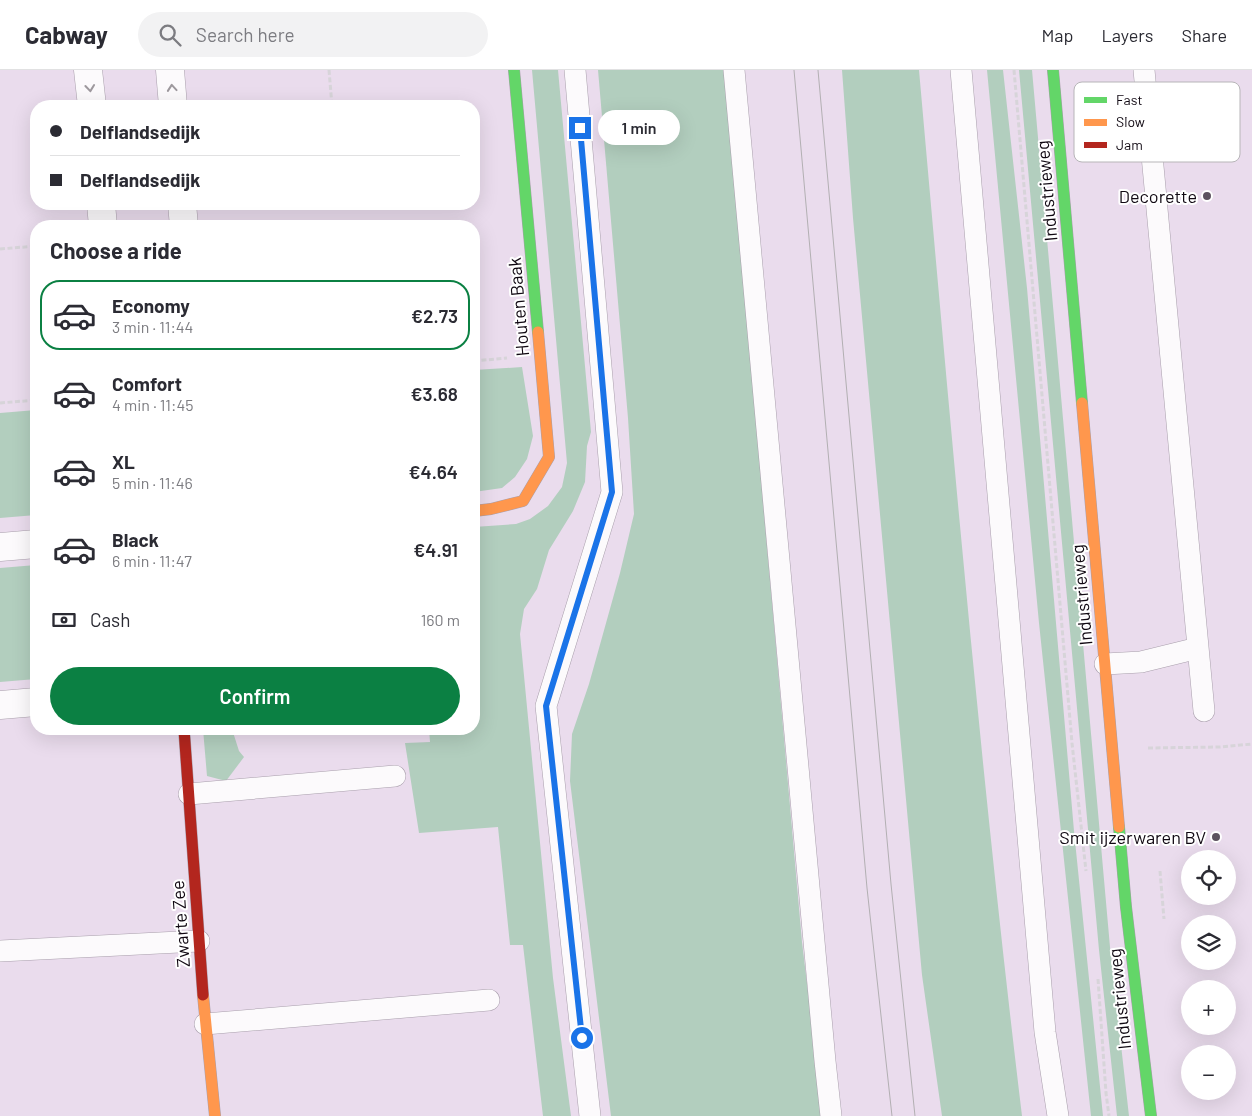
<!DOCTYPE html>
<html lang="en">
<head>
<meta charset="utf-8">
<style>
  :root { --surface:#fff; --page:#f2f2f3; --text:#2b2b33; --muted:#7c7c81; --line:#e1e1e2; --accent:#0b8043 }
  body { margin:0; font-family:Barlow,sans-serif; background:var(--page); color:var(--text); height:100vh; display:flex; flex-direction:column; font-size:19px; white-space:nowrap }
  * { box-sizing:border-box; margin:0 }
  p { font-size:16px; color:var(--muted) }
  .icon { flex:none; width:28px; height:28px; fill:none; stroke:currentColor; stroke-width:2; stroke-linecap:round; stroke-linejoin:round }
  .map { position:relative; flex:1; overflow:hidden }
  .drawer { position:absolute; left:30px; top:150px; width:450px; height:515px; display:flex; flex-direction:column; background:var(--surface); border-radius:20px; box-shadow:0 5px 20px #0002 }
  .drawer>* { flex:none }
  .top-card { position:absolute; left:30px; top:30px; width:450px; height:110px; border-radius:20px; box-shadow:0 5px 20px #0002; display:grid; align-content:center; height:110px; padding:0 20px; background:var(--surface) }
  .fabs { position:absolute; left:1181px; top:780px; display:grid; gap:10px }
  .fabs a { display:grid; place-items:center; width:55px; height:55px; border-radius:50%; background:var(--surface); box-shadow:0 5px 20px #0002; font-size:25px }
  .end { position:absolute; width:22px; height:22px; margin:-11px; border:6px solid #1a73e8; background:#fff; box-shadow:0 0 0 2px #fff }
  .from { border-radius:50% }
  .bubble { position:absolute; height:35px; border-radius:18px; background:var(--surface); box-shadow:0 5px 20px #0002; font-size:16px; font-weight:600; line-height:35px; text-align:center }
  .top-card b { display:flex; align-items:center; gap:18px; height:48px; font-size:19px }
  .top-card b+b { border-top:1px solid var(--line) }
  .top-card i { width:12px; height:12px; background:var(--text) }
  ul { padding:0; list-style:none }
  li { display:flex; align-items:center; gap:15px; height:70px; margin:0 10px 8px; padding:0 10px; border:2px solid transparent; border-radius:20px }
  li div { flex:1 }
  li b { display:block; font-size:19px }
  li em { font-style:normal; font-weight:600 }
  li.selected { border-color:var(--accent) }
  li>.icon { width:45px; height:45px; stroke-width:1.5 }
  h2 { padding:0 20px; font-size:22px; line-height:60px }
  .pay { display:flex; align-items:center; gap:12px; height:55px; padding:0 20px; font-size:19px }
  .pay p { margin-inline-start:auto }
  .button { display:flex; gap:10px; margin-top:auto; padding:10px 20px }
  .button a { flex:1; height:58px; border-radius:30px; background:var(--accent); color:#fff; font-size:20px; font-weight:600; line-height:58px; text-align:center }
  header { display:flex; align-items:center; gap:30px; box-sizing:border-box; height:70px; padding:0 25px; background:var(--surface); border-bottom:1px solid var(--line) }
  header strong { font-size:24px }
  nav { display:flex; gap:28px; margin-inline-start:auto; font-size:18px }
  .search { width:350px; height:45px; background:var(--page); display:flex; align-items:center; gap:12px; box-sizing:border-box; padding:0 18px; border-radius:28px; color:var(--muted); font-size:19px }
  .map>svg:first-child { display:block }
  .green { fill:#b2cebe }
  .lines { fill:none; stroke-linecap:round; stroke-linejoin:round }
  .lane-casing { stroke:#a99fac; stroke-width:22 }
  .street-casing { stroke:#a99fac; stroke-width:29 }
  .fast-casing { stroke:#a99fac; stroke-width:12 }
  .slow-casing { stroke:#a99fac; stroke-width:12 }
  .jam-casing { stroke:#a99fac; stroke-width:12 }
  .path { stroke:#d7d4d9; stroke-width:3; stroke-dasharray:5 2.5; stroke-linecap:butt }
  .lane { stroke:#fcfafc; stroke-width:21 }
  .street { stroke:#fcfafc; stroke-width:28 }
  .fast { stroke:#63d668; stroke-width:11 }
  .slow { stroke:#ff974d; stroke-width:11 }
  .jam { stroke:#b3261e; stroke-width:11 }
  .tram { stroke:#b2afb2; stroke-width:1 }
  .oneway { stroke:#9e999e }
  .route { stroke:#1a73e8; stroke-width:6 }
  .poi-dot { fill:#5c525f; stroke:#fff; stroke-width:2 }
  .labels { text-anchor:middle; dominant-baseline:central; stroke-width:4; stroke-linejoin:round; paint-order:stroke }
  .street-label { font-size:18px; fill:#100812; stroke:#fff }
  .poi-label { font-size:18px; fill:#100812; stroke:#fff; text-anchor:end }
  .key { fill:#fff; stroke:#b7b5b8; stroke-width:1 }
  .key-label { font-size:14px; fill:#100812 }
</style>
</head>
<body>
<header>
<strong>Cabway</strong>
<div class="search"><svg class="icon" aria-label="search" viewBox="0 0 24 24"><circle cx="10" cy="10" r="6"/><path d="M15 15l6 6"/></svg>Search here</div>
<nav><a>Map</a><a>Layers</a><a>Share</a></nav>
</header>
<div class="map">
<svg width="1252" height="1046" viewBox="0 0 1252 1046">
  <rect width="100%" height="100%" fill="#eadced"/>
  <path class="green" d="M 532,0 L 558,0 L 591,362 L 587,376 L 585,412 L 573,441 L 549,480 L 537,519 L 524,539 L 520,564 L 553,908 L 571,1046 L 543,1046 L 523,875 L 510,875 L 498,757 L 419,763 L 405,673 L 430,672 L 429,659 L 474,659 L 474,457 L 516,454 L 530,449 L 548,436 L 562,417 L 567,393 Z
    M 598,0 L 725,0 L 802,872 L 823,1046 L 611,1046 L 570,711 L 572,664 L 589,614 L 620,503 L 634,444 L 628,348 Z
    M 842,0 L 919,0 C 950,349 980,698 1022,1046 L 942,1046 L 922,905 L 853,148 Z
    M 987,0 L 1003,0 L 1027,218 L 1074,761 L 1103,1046 L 1091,1046 L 1039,553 Z
    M 1019,0 L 1032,0 L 1110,877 L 1129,1046 L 1117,1046 L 1099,880 Z
    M 522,297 L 533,366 L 527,389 L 515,407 L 502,418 L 474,422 L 474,300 Z
    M 36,340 L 36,445 L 0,448 L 0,343 Z
    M 36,495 L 36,609 L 0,612 L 0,498 Z
    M 203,659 L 232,659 L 239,681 L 244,687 L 226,711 L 207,706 Z"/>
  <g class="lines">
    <g class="lane-casing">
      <path id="lane" d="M 575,0 L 612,422 L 546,636 L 590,1046
        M 734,0 L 825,991 L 831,1046
        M 961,0 L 1045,962 L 1058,1046
        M 1144,0 L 1204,641
        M 1105,594 L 1141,592 L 1198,578
        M 189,724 L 395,706
        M 0,881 L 199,871
        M 205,954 L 489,930"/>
    </g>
    <g class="street-casing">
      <path id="street" d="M 88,0 L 92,36
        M 170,0 L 173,36
        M 101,134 L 103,156
        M 182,134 L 184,156
        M 0,477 L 36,474
        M 0,635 L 36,632"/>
    </g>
    <g class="fast-casing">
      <path id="fast" d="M 514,0 L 538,262
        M 1053,0 L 1082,333
        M 1119,757 L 1126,837 L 1151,1046"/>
    </g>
    <g class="slow-casing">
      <path id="slow" d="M 1082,333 L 1119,757
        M 474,441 L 491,439 L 523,431 L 549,387 L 538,262
        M 203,925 L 215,1046"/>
    </g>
    <g class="jam-casing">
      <path id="jam" d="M 184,659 L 203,925"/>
    </g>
    <path class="path" d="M 329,0 L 332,36
      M 1014,0 L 1072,673 L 1086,801
      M 0,179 L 36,176
      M 474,291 L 507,288
      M 0,333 L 36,330
      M 1148,678 L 1220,677 L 1252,674
      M 1160,801 L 1164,849
      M 1098,909 L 1106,1023 L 1109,1046"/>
    <use href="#lane" class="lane"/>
    <use href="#street" class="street"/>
    <use href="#fast" class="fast"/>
    <use href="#slow" class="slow"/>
    <use href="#jam" class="jam"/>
    <path class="tram" d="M 794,0 L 867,818 L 892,1046
      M 818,0 L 891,814 L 915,1046"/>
  </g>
  <defs><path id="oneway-chevron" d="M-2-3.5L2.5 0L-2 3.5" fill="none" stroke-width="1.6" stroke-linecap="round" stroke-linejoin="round" transform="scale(1.25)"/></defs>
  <g class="oneway">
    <use href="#oneway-chevron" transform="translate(90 18) rotate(84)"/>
    <use href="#oneway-chevron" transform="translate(172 18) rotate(-95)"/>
  </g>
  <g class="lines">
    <path class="route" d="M 580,58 L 612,422 L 546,636 L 582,968"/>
  </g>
  <g class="poi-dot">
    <circle cx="1207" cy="126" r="5"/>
    <circle cx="1216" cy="767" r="5"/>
  </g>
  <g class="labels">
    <g class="street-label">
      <text transform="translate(1046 121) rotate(-95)">Industrieweg</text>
      <text transform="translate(518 237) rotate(-95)">Houten Baak</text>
      <text transform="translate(1081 525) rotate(-95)">Industrieweg</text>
      <text transform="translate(180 854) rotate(-94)">Zwarte Zee</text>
      <text transform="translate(1119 929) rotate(-96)">Industrieweg</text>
    </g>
    <g class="poi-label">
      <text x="1197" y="126">Decorette</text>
      <text x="1206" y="767">Smit ijzerwaren BV</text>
    </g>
  </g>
  <rect x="1074" y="12" width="166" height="80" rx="8" class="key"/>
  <rect x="1084" y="27" width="23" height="6" fill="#63d668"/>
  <rect x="1084" y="49" width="23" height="7" fill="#ff974d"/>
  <rect x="1084" y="72" width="23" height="6" fill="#b3261e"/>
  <g class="key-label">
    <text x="1116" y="35">Fast</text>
    <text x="1116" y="57">Slow</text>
    <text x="1116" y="80">Jam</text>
  </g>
</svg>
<div class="fabs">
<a><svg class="icon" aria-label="locate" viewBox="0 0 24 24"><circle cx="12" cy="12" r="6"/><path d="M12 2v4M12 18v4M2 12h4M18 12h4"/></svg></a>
<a><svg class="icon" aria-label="layers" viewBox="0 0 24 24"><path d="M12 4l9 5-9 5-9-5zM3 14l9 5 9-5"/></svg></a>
<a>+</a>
<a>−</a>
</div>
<i class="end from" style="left:582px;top:968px"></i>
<i class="end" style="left:580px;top:58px"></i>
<div class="bubble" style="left:598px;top:40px;width:82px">1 min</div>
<div class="top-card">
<b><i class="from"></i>Delflandsedijk</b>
<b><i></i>Delflandsedijk</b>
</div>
<section class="drawer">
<h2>Choose a ride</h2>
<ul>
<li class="selected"><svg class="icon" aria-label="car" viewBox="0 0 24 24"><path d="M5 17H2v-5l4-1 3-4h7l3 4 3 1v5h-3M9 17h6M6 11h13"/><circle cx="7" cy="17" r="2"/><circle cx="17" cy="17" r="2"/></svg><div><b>Economy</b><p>3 min · 11:44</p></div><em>€2.73</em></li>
<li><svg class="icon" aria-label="car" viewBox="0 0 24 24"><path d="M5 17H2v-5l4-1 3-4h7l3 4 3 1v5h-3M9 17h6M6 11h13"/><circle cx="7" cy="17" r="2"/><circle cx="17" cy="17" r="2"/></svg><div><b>Comfort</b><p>4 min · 11:45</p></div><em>€3.68</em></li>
<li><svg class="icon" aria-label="car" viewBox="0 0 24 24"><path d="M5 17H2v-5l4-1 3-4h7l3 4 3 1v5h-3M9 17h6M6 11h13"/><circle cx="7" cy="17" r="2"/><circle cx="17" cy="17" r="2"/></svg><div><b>XL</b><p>5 min · 11:46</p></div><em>€4.64</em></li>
<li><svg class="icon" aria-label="car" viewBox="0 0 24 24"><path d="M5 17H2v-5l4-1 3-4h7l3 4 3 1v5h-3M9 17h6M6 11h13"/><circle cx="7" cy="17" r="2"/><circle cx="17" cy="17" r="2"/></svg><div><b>Black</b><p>6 min · 11:47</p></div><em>€4.91</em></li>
</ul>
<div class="pay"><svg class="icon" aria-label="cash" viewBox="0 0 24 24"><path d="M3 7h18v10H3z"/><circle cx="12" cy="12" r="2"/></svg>Cash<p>160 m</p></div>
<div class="button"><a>Confirm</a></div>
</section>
</div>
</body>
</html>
